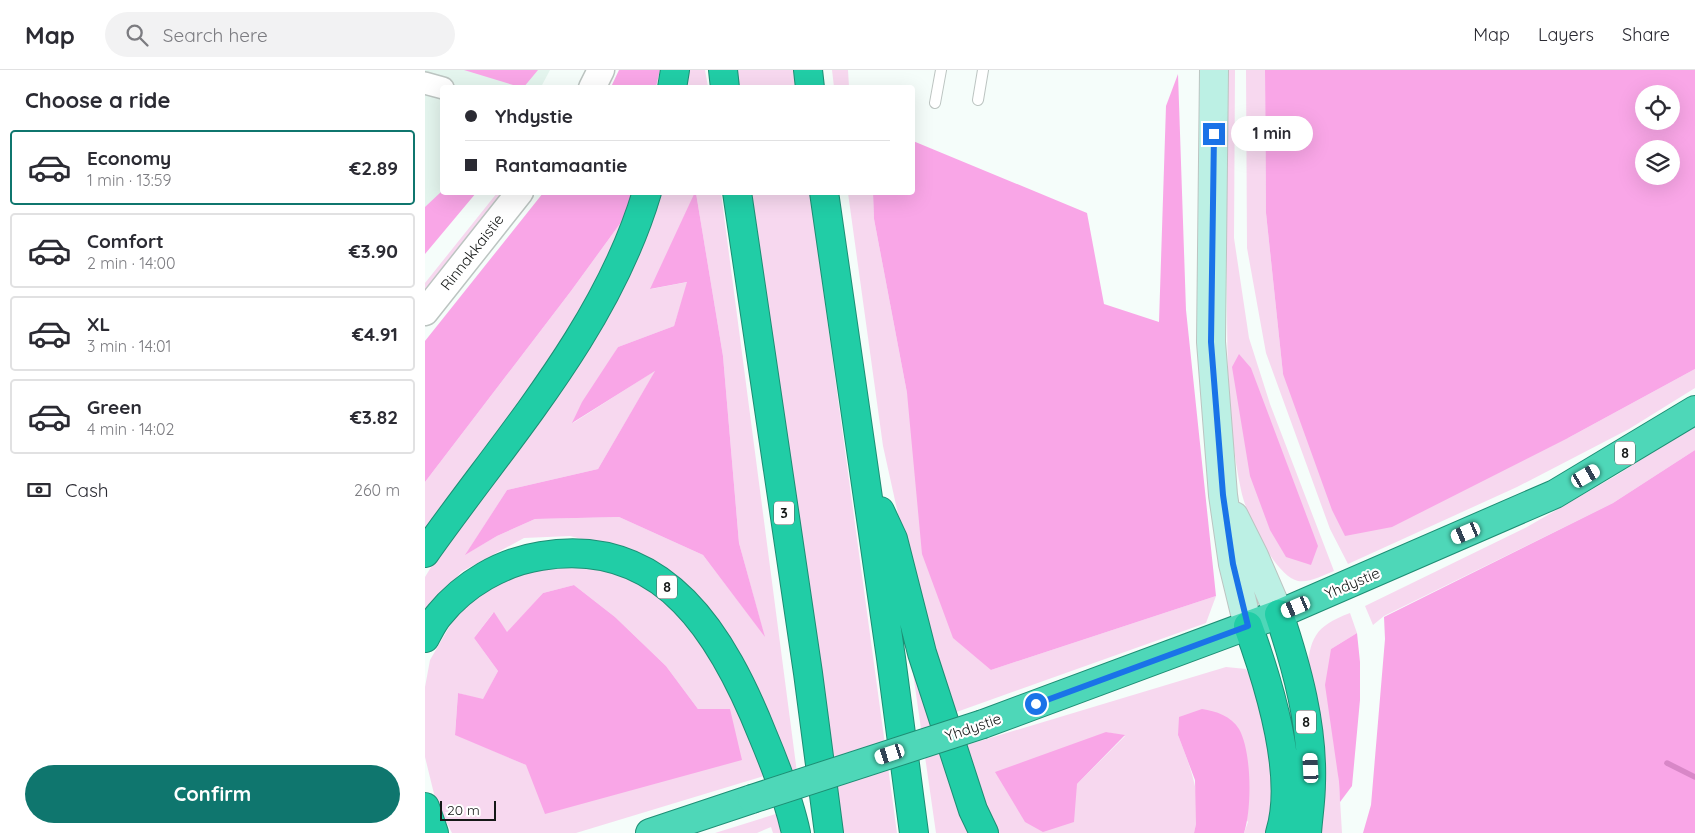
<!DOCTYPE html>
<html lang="en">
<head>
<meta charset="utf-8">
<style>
  :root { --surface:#fff; --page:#f2f2f3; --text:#2b2b33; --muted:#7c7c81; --line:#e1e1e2; --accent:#0f766e }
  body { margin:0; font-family:Quicksand,sans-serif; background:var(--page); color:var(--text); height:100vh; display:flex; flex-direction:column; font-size:19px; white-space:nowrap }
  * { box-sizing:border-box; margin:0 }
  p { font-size:16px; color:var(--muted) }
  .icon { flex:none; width:28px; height:28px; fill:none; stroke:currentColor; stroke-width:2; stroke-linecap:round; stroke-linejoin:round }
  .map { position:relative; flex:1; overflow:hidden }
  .panel { display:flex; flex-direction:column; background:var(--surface); width:425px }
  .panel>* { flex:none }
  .hud { position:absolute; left:15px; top:15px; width:475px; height:110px; border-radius:5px; box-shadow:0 5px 20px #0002; display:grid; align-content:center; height:110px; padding:0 25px; background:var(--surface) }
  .buttons { position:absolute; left:1210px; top:15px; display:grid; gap:10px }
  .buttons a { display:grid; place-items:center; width:45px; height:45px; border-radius:50%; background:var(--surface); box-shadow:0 5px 20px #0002; font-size:25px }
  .scale { position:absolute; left:15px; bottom:12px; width:56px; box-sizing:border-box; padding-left:5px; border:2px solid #151817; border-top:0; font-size:14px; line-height:18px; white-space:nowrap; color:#151817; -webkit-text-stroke:4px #fff; paint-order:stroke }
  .end { position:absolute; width:22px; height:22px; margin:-11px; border:6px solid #1a73e8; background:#fff; box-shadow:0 0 0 2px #fff }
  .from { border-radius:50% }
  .bubble { position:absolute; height:35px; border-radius:18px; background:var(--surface); box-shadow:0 5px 20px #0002; font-size:16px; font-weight:700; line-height:35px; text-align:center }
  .car { position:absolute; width:15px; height:30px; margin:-15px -8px; border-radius:6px; box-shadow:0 0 4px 1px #0007; background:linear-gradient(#fff 24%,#345 0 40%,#fff 0 76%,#345 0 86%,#fff 0) }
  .hud b { display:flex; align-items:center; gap:18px; height:48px; font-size:19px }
  .hud b+b { border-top:1px solid var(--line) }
  .hud i { width:12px; height:12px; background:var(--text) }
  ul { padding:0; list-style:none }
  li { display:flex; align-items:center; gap:15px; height:75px; margin:0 10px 8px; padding:0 15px; border:2px solid var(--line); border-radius:5px }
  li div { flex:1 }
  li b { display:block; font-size:19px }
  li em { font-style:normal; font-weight:700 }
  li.on { border-color:var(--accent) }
  li>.icon { width:45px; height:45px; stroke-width:1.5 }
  h2 { padding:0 25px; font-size:22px; line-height:60px }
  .pay { display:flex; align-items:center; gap:12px; height:55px; padding:0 25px; font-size:19px }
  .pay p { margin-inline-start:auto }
  .cta { display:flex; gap:10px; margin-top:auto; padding:10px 25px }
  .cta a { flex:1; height:58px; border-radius:30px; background:var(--accent); color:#fff; font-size:20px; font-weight:700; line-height:58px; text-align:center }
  header { display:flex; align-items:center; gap:30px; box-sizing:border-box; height:70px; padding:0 25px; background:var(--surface); border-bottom:1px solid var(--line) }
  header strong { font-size:24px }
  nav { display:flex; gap:28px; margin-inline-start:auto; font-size:18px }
  .search { width:350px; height:45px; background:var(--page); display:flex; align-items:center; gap:12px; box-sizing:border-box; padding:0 18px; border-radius:28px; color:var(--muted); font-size:19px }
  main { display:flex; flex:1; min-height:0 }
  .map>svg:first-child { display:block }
  .built { fill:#e4f5ee }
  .green { fill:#f7d8ef; fill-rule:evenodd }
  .forest { fill:#f9a6e7; fill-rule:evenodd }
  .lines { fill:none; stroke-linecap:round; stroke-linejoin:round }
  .stream { stroke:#d887c7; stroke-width:5.5 }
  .service-casing { stroke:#bcc4c1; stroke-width:12 }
  .minor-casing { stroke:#bcc4c1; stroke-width:24 }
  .tertiary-casing { stroke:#bcc4c1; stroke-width:29 }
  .secondary-casing { stroke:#bcc4c1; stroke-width:30 }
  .trunk-casing { stroke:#1d8e74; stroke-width:30 }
  .motorway-casing { stroke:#1d8e74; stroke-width:30 }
  .service { stroke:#fff; stroke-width:10 }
  .minor { stroke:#fff; stroke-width:21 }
  .tertiary { stroke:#fff; stroke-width:26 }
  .secondary { stroke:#bcf0e4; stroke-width:28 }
  .trunk { stroke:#4ed7b8; stroke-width:28 }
  .motorway { stroke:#21cda6; stroke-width:28 }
  .trunk-bridge-casing { stroke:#1d8e74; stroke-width:30; stroke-linecap:butt }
  .trunk-bridge { stroke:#4ed7b8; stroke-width:28 }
  .route { stroke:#1a73e8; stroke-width:6 }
  .labels { text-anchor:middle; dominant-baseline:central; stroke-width:4.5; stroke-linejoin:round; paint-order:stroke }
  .shield { fill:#fff; stroke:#5b5d5d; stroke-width:1 }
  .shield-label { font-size:14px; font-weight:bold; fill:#151817 }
  .street-label { font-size:15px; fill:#151817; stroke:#fff }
</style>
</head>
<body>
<header>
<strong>Map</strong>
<div class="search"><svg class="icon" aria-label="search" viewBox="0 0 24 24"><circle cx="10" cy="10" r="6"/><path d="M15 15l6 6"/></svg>Search here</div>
<nav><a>Map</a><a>Layers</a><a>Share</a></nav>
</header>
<main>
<section class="panel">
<h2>Choose a ride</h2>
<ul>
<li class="on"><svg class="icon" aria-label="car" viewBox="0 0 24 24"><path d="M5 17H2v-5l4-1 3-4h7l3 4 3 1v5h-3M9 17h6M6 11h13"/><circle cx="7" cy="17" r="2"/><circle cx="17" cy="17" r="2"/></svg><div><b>Economy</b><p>1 min · 13:59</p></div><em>€2.89</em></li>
<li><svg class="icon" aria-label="car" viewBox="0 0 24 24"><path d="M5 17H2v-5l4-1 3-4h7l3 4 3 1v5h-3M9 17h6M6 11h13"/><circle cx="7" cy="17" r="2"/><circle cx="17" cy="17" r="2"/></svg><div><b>Comfort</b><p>2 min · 14:00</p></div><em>€3.90</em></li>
<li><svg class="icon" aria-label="car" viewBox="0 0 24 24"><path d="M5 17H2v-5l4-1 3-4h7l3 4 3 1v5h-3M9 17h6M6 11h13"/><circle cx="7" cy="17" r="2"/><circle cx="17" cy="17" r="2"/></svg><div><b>XL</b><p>3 min · 14:01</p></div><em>€4.91</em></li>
<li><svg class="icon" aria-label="car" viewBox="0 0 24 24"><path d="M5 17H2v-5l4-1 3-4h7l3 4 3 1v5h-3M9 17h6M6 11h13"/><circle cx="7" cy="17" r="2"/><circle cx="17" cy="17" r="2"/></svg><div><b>Green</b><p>4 min · 14:02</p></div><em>€3.82</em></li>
</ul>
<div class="pay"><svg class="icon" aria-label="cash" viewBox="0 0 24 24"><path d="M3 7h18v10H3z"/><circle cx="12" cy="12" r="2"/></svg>Cash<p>260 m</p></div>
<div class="cta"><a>Confirm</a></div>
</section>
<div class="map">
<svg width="1270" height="763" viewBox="0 0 1270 763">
  <rect width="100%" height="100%" fill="#f5fdfa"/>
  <path class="built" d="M 0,0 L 125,0 L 116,17 L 18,18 L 18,122 L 0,179 Z"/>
  <path class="green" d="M 261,0 L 280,0 L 283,17 L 258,18 Z
    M 312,0 L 368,0 L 370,17 L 314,17 Z
    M 407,0 L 423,0 L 424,17 L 409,17 Z
    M 800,0 L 810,0 L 809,168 L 824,268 L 845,334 L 909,501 C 899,505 884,513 873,511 C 849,506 820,442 816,420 C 802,352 802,282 802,212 C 801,142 801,71 800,0 Z
    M 821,0 L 840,0 L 841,143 L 858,304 L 1143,368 L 1270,299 L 1270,318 L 1204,359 L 1092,417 L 923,494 L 905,459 L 841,283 L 822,178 Z
    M 72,123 L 81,123 L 0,224 L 0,213 Z
    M 233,123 L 270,123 L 226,219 L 263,212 L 249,256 L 193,277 L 148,353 L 231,300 L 173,399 L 82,420 L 41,484 L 72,466 L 110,449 L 194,447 L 278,485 L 339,565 L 314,473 L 298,286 L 271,123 L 296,123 L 379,756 L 347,656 L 320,591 L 272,528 L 216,484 L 145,466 L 99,468 L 36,502 L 0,546 L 0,507 Z
    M 327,123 L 385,123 L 472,763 L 417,763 Z
    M 423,123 L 448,123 L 449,149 L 482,323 L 566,600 L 791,526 L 781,553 L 526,644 L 492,530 L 458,376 Z
    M 205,140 L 157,236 L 101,326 L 8,448 L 0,463 L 0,412 L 146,221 Z
    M 1270,355 L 1270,380 L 1188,433 L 959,546 L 948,555 L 940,536 L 1102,457 L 1192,405 Z
    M 147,494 L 194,504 L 238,528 L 276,571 L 309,627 L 339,706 L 151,763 L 27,763 L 11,732 L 0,687 L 0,617 L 5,590 L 34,540 L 67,514 L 98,501 ZM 149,515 L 190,547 L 241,596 L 273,639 L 101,695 L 30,664 L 33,623 L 58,630 L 73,601 L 49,568 L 68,543 L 82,563 L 118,523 Z
    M 925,543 L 932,563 L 906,579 L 917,763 L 893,763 L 881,605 C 886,568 888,557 925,543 Z
    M 485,582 L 550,763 L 511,763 Z
    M 801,597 L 821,599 L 839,631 L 847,702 L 845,763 L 819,763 L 823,752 L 753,665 C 765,697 779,728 769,763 L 572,763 L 535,677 ZM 681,662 L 700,666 L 652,714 Z
    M 354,743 L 358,763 L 348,763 L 346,757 L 332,763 L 290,763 Z"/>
  <path class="forest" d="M 39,0 L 113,0 L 98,18 Z
    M 194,0 L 235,0 L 231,17 L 186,17 Z
    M 840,0 L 1270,0 L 1270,299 L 1143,368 L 967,457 L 920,466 L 907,440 L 858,304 L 841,143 ZM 1219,24 L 1246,24 L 1246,51 L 1219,51 ZM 1219,79 L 1246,79 L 1246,106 L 1219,106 Z
    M 753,4 L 761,240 L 791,526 L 566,600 L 528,568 L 497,484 L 482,323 L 449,149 L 448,123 L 488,122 L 488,71 L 662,143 L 679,234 L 734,252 L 741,36 Z
    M 17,121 L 51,123 L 0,184 L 0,137 Z
    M 270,122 L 271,123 L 298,286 L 314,473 L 340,567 L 278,485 L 194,447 L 110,449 L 72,466 L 40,485 L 82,420 L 173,399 L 230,301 L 147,353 L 157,332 L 193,277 L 249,256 L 262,212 L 225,219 Z
    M 118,123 L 209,123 L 205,140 L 146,221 L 0,412 L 0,271 Z
    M 814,284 L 826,298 L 893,476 L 886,495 L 861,487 L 845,460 L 825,406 L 807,297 Z
    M 1270,380 L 1270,763 L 938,763 L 946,735 L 960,569 L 959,547 L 1188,433 Z
    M 149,515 L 190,547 L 241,596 L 273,639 L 305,639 L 317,690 L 120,744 L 101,695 L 30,665 L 33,623 L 58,629 L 73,601 L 49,568 L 69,542 L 82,562 L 118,523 Z
    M 932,563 L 935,592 L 935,630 L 927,716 L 915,732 L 914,712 L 900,615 L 906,579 Z
    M 777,639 C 791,641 806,646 814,659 C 827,682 827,739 819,763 L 769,763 L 771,754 L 770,710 L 753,665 L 754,647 Z
    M 681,662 L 700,665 L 652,714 L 649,752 L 618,762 L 600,752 L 570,702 Z"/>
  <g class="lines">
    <path class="stream" d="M 1242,693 L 1270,707"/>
    <g class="service-casing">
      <path id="service" d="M 553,30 L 558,0
        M 510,33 L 516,0"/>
    </g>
    <g class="minor-casing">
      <path id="minor" d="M 0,13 L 18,18"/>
    </g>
    <g class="tertiary-casing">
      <path id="tertiary" d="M 167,18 L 176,0
        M 0,242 L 95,122"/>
    </g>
    <g class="secondary-casing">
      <path id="secondary" d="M 789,0 L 786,272 L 798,425 L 808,494 L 823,556
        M 809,446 L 829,486 L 854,544"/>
    </g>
    <g class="trunk-casing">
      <path id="trunk" d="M 558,654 L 854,544 L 1130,424 L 1270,340
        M 225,763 L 327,729"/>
    </g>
    <g class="motorway-casing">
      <path id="motorway" d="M 298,0 L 300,18
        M 383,0 L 385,18
        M 247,18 L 250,0
        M 312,122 L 383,603 L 404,763
        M 399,122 L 466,588 L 489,763
        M 455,441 L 468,469 L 497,583 L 548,740 L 559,763
        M 0,483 C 81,368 181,260 222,122
        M 854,544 C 872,598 888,656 886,713 C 886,730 883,747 882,763
        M 823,556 C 843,611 873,705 855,763
        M 0,568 C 4,561 8,552 14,545 C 39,514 77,492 116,486 C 240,465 299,568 338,666 C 351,697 364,730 371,763
        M 0,737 L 9,763"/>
    </g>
    <use href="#service" class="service"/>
    <use href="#minor" class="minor"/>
    <use href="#tertiary" class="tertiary"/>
    <use href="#secondary" class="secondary"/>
    <use href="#trunk" class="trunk"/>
    <use href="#motorway" class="motorway"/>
    <g class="trunk-bridge-casing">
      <path id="trunk-bridge" d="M 327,729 L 558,654"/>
    </g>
    <use href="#trunk-bridge" class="trunk-bridge"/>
  </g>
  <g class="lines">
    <path class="route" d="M 611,634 L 823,556 L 808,494 L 798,425 L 786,272 L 789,64"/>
  </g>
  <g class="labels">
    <g class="shield">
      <rect x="1190" y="371.5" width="20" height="23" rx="4"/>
      <rect x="349" y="431.5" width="20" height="23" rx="4"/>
      <rect x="232" y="505.5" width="20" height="23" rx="4"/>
      <rect x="871" y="640.5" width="20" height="23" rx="4"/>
    </g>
    <g class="shield-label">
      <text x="1200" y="383">8</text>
      <text x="359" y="443">3</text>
      <text x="242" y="517">8</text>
      <text x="881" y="652">8</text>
    </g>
    <g class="street-label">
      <text transform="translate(47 182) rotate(-52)">Rinnakkaistie</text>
      <text transform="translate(927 513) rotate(-23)">Yhdystie</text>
      <text transform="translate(548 657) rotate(-19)">Yhdystie</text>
    </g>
  </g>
</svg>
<div class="buttons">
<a><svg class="icon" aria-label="locate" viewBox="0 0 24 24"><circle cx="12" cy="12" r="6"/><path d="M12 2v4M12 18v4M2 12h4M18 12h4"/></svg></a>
<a><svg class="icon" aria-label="layers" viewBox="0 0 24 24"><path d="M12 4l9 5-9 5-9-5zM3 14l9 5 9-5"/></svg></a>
</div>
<div class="scale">20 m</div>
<i class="end from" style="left:611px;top:634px"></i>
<i class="end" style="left:789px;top:64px"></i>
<div class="bubble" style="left:806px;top:46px;width:82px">1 min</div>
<i class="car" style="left:1161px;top:406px;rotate:60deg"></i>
<i class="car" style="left:1041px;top:463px;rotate:247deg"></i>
<i class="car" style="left:871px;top:537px;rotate:247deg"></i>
<i class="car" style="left:465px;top:684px;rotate:252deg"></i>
<i class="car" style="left:886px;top:698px;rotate:357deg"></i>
<div class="hud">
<b><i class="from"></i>Yhdystie</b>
<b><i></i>Rantamaantie</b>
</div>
</div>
</main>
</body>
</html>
